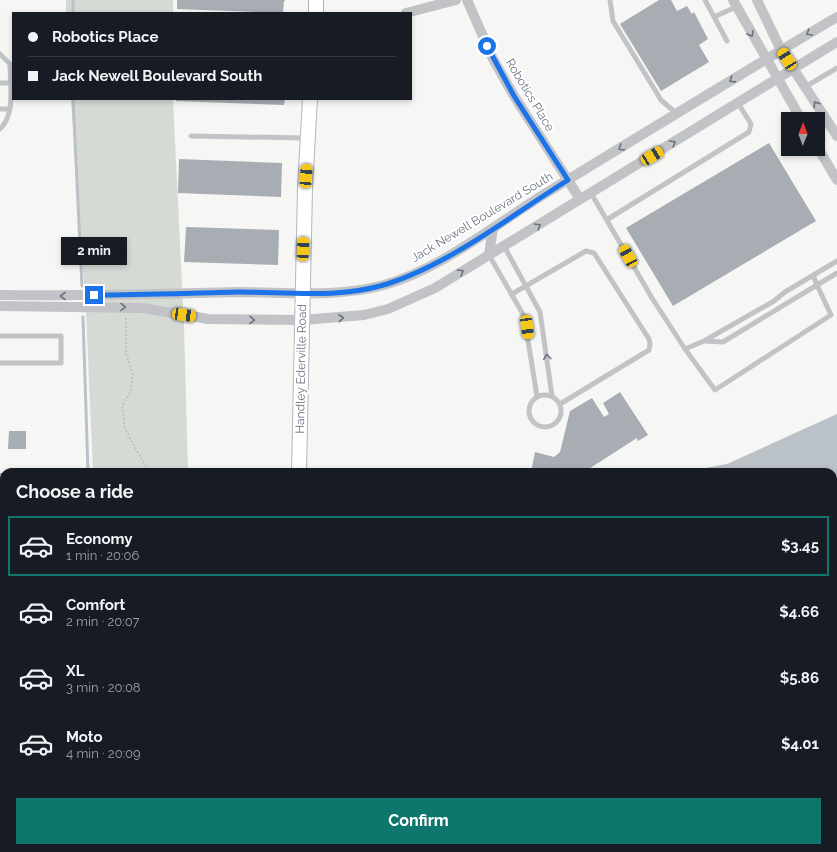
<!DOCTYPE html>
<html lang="en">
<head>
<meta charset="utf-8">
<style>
  :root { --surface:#171b24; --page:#242831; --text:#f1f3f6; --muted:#9ea1a6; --line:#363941; --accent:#0f766e }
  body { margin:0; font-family:Raleway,sans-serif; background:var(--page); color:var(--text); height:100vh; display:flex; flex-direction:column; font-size:15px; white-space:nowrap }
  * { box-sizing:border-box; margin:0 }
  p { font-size:13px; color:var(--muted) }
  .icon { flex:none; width:22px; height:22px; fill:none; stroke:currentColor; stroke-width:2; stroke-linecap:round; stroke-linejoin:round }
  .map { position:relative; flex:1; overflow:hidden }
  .sheet { position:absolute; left:0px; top:468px; width:837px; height:384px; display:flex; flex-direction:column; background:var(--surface); border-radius:12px 12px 0 0; box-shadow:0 2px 6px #0003 }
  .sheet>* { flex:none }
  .banner { position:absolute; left:12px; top:12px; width:400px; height:88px; border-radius:0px; box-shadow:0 2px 6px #0003; display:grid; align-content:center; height:88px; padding:0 16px; background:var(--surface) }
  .needle { width:26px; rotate:1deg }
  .buttons { position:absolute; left:781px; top:112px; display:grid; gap:8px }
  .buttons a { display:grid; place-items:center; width:44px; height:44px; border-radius:0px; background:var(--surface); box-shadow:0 2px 6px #0003; font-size:20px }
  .end { position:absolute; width:18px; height:18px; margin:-9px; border:5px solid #1a73e8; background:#fff; box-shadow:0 0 0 2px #fff }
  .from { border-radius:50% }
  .bubble { position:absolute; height:28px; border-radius:0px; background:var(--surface); box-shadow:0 2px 6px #0003; font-size:13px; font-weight:700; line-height:28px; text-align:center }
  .car { position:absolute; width:12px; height:24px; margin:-12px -6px; border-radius:5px; box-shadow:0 0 3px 1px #0007; background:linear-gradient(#f5c518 24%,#345 0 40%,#f5c518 0 76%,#345 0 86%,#f5c518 0) }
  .banner b { display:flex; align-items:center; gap:14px; height:38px; font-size:15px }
  .banner b+b { border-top:1px solid var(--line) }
  .banner i { width:10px; height:10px; background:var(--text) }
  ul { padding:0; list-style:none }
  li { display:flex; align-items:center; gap:12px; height:60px; margin:0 8px 6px; padding:0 8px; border:2px solid transparent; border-radius:0px }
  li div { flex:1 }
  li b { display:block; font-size:15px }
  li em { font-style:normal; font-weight:700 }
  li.on { border-color:var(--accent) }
  li>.icon { width:36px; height:36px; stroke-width:1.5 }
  h2 { padding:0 16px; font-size:18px; line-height:48px }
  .button { display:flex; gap:8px; margin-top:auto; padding:8px 16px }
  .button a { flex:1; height:46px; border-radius:0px; background:var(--accent); color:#fff; font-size:16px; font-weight:700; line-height:46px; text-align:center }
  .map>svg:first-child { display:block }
  .green { fill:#d5dbd4 }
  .water { fill:#bac1c7 }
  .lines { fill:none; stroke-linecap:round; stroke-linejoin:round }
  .stream { stroke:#bac1c7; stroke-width:3 }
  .building { fill:#a8acb3 }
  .secondary-casing { stroke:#b3b6bb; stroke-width:16 }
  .path { stroke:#b8babd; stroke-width:1.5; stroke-dasharray:2 2; stroke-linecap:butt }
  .service { stroke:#c1c3c7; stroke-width:5 }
  .minor { stroke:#c1c3c7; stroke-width:10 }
  .secondary { stroke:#fff; stroke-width:14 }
  .oneway { stroke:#6a7381 }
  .route { stroke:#1a73e8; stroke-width:5 }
  .labels { text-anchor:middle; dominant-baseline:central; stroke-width:4; stroke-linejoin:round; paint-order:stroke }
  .street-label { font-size:12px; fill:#6a7381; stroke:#fff }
</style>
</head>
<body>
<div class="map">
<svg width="837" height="852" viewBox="0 0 837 852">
  <rect width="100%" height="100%" fill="#f6f7f4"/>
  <path class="green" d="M 66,0 L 173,0 L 173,13 L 66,13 Z
    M 71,99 L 173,99 L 184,326 L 188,472 L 93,472 L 86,312 Z"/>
  <path class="water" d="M 837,414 L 837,631 L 833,632 L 833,472 L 684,472 L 727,464 Z
    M 0,672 L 4,673 L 4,721 L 0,720 Z
    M 559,848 L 694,848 L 704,852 L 574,852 Z"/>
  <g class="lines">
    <path class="stream" d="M 73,13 L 73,0
      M 73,99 L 82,286
      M 83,317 L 88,472"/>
  </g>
  <path class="building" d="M 177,0 L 286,0 L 284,1 L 283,13 L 177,9 Z
    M 659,0 L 671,0 L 677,11 L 687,6 L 692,14 L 694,12 L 708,39 L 699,45 L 709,62 L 661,91 L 620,24 Z
    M 176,99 L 285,99 L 284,105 L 176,101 Z
    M 769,143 L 816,221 L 673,306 L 626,228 Z
    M 179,159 L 282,163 L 281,197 L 178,193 Z
    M 186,227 L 279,230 L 278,265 L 184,262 Z
    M 620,392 L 648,435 L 638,441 L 637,438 L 584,472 L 531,472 L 535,452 L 554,457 L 560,452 L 570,411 L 592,398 L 604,417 L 609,414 L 603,403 Z
    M 9,431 L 26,431 L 26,449 L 8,449 Z
    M 0,473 L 4,473 L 4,491 L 0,491 Z"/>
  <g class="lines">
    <g class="secondary-casing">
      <path id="secondary" d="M 316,13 L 316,0
        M 299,472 L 305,188 L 310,99
        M 361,848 L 363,852"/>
    </g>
    <path class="path" d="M 126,318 L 126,353 L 133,375 L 130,393 L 122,406 L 125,429 L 149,472
      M 0,804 L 4,805
      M 833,842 L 837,845"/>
    <path class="service" d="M 610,0 L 613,21 L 661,100 L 677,114
      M 705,0 L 727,41
      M 714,17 L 736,7
      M 0,54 L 10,64 C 10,84 16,114 0,129
      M 0,83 L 10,83
      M 805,87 L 837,68
      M 0,109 L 10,109
      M 191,136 L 306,138
      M 591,193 L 652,298 L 685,349 L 704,341 L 774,301 L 785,292 L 837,261
      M 608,219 L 749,132 L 751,124 L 738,103
      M 504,246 L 540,312 L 552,396
      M 489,255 L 524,316 L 537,396
      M 512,294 L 586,251 L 594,253 L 649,339 L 650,344 L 649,350 L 560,404
      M 0,336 L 61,336 L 61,363 L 0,363
      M 705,341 L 723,342 L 817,285 L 813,275
      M 685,349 L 715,390 L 831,315 L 817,285 L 837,273
      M529 411a16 16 0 1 1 32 0a16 16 0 1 1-32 0Z"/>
    <path class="minor" d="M 467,0 L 493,59 L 514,96 L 580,199
      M 733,0 L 801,119
      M 757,0 L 781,50 L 837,136
      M 406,13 L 456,0
      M 818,148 L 837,180
      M 489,255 L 493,228
      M 0,295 C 80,296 159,294 238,292 C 287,292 336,298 384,285 C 439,270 495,225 543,195 C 641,135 739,75 837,17
      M 0,306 L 142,308 L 208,319 L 302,320 L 364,315 L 388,309 L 435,288 L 837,42"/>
    <use href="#secondary" class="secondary"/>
  </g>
  <defs><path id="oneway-chevron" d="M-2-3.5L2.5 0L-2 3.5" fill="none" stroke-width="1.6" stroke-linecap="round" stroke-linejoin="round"/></defs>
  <g class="oneway">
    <use href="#oneway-chevron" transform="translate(809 33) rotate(149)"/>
    <use href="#oneway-chevron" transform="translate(751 34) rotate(61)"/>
    <use href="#oneway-chevron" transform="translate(732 80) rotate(148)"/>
    <use href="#oneway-chevron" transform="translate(816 104) rotate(-123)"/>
    <use href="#oneway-chevron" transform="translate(673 143) rotate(-31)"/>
    <use href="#oneway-chevron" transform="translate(621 148) rotate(149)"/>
    <use href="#oneway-chevron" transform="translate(538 226) rotate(-31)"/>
    <use href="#oneway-chevron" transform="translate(461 272) rotate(-31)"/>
    <use href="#oneway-chevron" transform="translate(63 296) rotate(180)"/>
    <use href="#oneway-chevron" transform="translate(123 307) rotate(1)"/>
    <use href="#oneway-chevron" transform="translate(341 318) rotate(-5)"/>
    <use href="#oneway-chevron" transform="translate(252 320) rotate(2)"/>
    <use href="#oneway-chevron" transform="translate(547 357) rotate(-97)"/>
  </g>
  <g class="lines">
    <path class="route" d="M 94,295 C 142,295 191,293 239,292 C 288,292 339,299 387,284 C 450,264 512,215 568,180 L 514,96 L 487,46"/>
  </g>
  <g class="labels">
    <g class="street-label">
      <text transform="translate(530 95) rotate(59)">Robotics Place</text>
      <text transform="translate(482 217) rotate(-31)">Jack Newell Boulevard South</text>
      <text transform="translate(301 369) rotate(-89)">Handley Ederville Road</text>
    </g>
  </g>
</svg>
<div class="buttons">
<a><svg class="needle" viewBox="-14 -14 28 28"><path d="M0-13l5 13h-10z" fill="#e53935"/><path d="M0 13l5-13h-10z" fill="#9ea1a6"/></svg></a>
</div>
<i class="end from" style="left:487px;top:46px"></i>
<i class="end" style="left:94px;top:295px"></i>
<div class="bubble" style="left:61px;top:237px;width:66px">2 min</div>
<i class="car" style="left:787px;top:59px;rotate:327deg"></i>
<i class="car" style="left:652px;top:156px;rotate:59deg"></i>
<i class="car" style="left:306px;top:176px;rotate:4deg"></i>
<i class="car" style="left:303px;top:249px;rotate:2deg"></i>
<i class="car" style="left:628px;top:256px;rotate:331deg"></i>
<i class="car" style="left:184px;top:315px;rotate:98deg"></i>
<i class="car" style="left:527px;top:327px;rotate:172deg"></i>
<div class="banner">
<b><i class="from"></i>Robotics Place</b>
<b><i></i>Jack Newell Boulevard South</b>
</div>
<section class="sheet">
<h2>Choose a ride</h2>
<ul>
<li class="on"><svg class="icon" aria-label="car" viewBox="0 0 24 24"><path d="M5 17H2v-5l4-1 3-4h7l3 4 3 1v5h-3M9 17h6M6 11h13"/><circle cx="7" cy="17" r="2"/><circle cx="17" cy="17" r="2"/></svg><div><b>Economy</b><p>1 min · 20:06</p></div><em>$3.45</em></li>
<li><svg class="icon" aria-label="car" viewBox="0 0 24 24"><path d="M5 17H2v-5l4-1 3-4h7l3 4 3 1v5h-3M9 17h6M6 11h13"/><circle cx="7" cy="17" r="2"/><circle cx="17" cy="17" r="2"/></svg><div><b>Comfort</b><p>2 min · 20:07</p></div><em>$4.66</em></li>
<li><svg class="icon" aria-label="car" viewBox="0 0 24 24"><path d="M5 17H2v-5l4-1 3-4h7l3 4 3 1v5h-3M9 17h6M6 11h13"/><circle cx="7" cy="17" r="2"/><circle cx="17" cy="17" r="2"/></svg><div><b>XL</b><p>3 min · 20:08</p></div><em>$5.86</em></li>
<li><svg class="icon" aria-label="car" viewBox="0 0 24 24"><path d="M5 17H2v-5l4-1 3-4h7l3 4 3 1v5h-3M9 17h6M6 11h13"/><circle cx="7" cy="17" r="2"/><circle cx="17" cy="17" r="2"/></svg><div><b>Moto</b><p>4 min · 20:09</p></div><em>$4.01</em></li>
</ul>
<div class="button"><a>Confirm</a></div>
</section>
</div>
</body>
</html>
